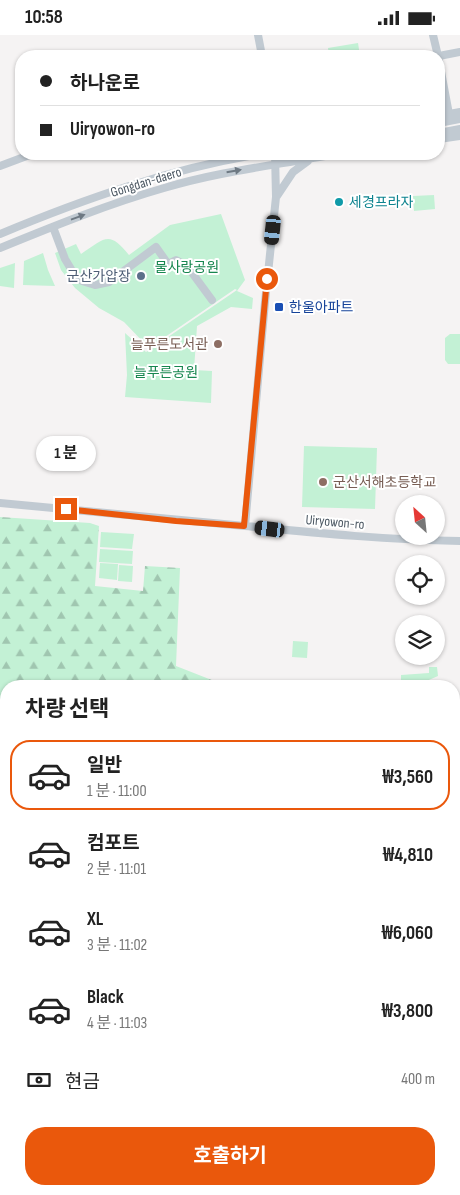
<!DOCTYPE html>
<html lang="ko">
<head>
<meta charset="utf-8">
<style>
  :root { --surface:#fff; --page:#f6f6f6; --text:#222; --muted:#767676; --line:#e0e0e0; --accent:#ea580c }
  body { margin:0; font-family:"Sofia Sans Condensed","Noto Sans KR",sans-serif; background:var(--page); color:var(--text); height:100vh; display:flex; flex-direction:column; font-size:19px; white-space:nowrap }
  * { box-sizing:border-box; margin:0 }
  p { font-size:16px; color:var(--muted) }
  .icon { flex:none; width:28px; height:28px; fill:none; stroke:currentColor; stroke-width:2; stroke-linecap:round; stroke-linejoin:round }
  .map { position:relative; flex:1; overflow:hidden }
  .sheet { position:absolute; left:0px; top:645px; width:460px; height:515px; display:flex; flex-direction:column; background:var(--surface); border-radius:20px 20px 0 0; box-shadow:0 1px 4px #0004 }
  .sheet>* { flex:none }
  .hud { position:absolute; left:15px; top:15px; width:430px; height:110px; border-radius:20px; box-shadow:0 1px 4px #0004; display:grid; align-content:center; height:110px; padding:0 25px; background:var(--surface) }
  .needle { width:32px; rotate:333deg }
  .fabs { position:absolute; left:395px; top:460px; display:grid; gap:10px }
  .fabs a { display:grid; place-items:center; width:50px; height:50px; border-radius:50%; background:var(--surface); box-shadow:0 1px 4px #0004; font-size:25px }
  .end { position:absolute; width:22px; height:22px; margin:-11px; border:6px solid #ea580c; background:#fff; box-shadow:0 0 0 2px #fff }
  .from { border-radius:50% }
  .bubble { position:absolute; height:35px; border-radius:18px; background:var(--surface); box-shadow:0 1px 4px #0004; font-size:16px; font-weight:700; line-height:35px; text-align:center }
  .car { position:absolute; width:15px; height:30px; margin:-15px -8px; border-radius:6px; box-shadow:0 0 4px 1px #0007; background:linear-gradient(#222 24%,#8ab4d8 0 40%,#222 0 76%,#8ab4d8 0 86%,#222 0) }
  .hud b { display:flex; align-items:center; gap:18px; height:48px; font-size:19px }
  .hud b+b { border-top:1px solid var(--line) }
  .hud i { width:12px; height:12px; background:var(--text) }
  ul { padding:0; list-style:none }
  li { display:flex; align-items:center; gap:15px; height:70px; margin:0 10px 8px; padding:0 15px; border:2px solid transparent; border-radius:20px }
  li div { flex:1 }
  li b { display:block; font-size:19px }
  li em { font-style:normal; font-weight:700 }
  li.selected { border-color:var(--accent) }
  li>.icon { width:45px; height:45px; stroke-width:1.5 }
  h2 { padding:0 25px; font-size:22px; line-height:60px }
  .pay { display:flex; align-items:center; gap:12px; height:55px; padding:0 25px; font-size:19px }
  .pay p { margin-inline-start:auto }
  .primary-button { display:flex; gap:10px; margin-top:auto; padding:10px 25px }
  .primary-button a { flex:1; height:58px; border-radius:20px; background:var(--accent); color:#fff; font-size:20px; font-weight:700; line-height:58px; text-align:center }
  .status { display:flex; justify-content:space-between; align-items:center; height:35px; padding:0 25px; background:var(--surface); direction:ltr }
  .status svg { height:14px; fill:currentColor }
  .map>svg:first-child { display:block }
  .forest { fill:url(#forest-firs) }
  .cemetery { fill:url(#cemetery-stones) }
  .park { fill:#c3f1d5 }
  .water { fill:url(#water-waves) }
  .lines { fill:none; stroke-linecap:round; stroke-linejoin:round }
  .minor { stroke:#c1cad2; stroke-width:8 }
  .oneway { fill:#6e7983 }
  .route { stroke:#ea580c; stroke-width:6 }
  .culture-dot { fill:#0f9aa8; stroke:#fff; stroke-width:2 }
  .service-dot { fill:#5c6f8a; stroke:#fff; stroke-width:2 }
  .transit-dot { fill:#1a4fb4; stroke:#fff; stroke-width:2 }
  .education-dot { fill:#8d6e63; stroke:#fff; stroke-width:2 }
  .labels { text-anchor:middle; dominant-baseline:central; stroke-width:4; stroke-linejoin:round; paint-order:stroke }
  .street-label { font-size:14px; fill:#4a5661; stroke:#fff }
  .culture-label { font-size:14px; fill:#0d838f; stroke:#fff; text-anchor:start }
  .park-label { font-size:14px; fill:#17864f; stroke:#fff }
  .service-label { font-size:14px; fill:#4e5e75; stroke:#fff; text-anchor:end }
  .transit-label { font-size:14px; fill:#164399; stroke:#fff; text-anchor:start }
  .education-label { font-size:14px; fill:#785e54; stroke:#fff; text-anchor:end }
</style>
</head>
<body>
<div class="status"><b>10:58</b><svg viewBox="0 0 49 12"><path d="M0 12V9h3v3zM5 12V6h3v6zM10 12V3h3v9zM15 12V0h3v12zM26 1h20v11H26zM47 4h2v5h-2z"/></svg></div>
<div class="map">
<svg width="460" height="1160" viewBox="0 0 460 1160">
  <defs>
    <pattern id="forest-firs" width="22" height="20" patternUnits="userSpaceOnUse" patternTransform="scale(1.25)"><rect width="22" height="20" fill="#c3f1d5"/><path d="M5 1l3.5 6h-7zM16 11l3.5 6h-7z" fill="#a0c6b0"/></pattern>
    <pattern id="cemetery-stones" width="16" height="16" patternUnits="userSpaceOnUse" patternTransform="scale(1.25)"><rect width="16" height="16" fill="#c3f1d5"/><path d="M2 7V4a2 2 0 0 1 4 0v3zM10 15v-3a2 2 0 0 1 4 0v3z" fill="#a0c6b0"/></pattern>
    <pattern id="water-waves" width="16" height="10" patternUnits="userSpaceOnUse" patternTransform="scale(1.25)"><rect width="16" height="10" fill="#90daee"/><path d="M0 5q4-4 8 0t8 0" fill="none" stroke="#78b4c4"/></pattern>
  </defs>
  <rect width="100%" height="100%" fill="#f5f3f3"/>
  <path class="forest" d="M 0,482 L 90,488 L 99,491 L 95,551 L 143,556 L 145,531 L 180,533 L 176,631 L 227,651 L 6,651 L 6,794 L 0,791 Z
    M 454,1041 L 460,1047 L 460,1160 L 214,1160 L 210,1154 L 454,1154 Z"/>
  <path class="cemetery" d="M 454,1083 L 460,1086 L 460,1098 L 454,1101 Z
    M 460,1144 L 460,1154 L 456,1160 L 413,1160 L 410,1154 L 454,1154 L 454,1151 L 459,1149 Z
    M 329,1154 L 342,1154 L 344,1160 L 325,1160 Z
    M 351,1154 L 387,1154 L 390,1160 L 352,1160 Z"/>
  <path class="park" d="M 358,8 L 360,21 L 329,21 L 328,13 Z
    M 434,160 L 435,174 L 414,176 L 413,161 Z
    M 221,179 L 245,245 L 237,256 L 253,263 L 252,274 L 231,272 L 197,291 L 194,335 L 212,336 L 211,368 L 125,362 L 127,340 L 125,298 L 146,317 L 237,255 L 235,254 L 149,313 L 124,287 L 99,273 L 75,253 L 61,235 L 55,218 L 76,209 L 81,219 C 105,203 109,195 129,220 L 170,190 Z
    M 43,218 L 48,235 L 55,251 L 23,250 L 24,226 Z
    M 15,228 L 14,253 L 0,251 L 0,233 Z
    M 450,299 L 460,299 L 460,329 L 448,329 L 445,325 L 445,303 Z
    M 304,411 L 377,413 L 375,474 L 302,472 Z
    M 101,497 L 134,499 L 132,514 L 100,512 Z
    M 100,514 L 133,516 L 132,529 L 99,527 Z
    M 100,528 L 118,529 L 117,545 L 99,543 Z
    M 119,530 L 133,531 L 132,547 L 118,546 Z
    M 293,606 L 308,607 L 307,623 L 292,622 Z
    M 429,632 L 437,632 L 438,641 L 415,651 L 397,651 L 401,651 L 401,640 L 429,638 Z"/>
  <path class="water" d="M 0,833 L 6,836 L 6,1060 L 0,1046 Z
    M 454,881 L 460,881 L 460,1037 L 454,1031 Z
    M 18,1154 L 195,1154 L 200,1160 L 16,1160 Z"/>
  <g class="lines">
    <path class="minor" d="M 258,0 L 262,21
      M 433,0 L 438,21
      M 439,21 L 460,17
      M 439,26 L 449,79
      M 439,81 L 460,77
      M 439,88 L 460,84
      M 439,98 L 460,94
      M 439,104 L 460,101
      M 0,131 L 32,119
      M 277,161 L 293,137 L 308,126
      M 53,192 L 65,224 L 74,239 L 82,246 L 95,250 L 109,247 L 156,212 L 168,229 L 176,225 L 187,231 L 212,265
      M 0,199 C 84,164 169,134 260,119
      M 0,213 C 54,191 108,169 164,153 C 220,136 278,130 335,119
      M 0,468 C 82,475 163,484 245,491 C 317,498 388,505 460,506
      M 245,491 L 265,267 L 276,162 L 275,119
      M 454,725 L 460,720
      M 0,799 L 6,803"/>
  </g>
  <defs><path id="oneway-solid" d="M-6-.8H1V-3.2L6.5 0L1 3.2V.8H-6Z" transform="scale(1.25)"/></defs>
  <g class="oneway">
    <use href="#oneway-solid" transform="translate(234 136) rotate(-10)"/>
    <use href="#oneway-solid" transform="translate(78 182) rotate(-20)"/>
  </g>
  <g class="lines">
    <path class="route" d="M 66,474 L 176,486 L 244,491 L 267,244"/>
  </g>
  <circle class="culture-dot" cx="339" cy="167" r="5"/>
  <circle class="service-dot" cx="141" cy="241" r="5"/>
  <rect class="transit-dot" x="274" y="267" width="10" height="10" rx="2.5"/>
  <g class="education-dot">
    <circle cx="218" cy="309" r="5"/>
    <circle cx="323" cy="447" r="5"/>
  </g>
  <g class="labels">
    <g class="street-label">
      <text transform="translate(146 147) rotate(-17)">Gongdan-daero</text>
      <text transform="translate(335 487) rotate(5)">Uiryowon-ro</text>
    </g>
    <g class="culture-label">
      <text x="349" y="167">세경프라자</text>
    </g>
    <g class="park-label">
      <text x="187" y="232">물사랑공원</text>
      <text x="166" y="337">늘푸른공원</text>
    </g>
    <g class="service-label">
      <text x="131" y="241">군산가압장</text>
    </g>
    <g class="transit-label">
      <text x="289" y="272">한울아파트</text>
    </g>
    <g class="education-label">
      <text x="208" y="309">늘푸른도서관</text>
      <text x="333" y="447" text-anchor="start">군산서해초등학교</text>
    </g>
  </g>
</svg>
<div class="fabs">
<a><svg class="needle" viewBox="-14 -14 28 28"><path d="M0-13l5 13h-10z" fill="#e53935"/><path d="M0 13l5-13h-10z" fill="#767676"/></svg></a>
<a><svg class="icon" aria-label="locate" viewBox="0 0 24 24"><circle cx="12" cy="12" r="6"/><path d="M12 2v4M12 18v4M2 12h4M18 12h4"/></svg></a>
<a><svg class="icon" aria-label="layers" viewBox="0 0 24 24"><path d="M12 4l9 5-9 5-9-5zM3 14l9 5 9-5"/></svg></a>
</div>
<i class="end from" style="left:267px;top:244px"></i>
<i class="end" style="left:66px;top:474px"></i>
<div class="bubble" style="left:36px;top:401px;width:60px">1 분</div>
<i class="car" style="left:273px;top:195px;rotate:186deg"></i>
<i class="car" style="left:270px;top:494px;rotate:277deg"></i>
<div class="hud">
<b><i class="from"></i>하나운로</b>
<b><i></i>Uiryowon-ro</b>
</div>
<section class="sheet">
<h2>차량 선택</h2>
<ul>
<li class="selected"><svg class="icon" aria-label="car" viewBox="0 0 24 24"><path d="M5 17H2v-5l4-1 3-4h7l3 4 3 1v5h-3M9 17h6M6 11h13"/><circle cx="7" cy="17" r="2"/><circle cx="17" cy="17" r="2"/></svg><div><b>일반</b><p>1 분 · 11:00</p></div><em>₩3,560</em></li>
<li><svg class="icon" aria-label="car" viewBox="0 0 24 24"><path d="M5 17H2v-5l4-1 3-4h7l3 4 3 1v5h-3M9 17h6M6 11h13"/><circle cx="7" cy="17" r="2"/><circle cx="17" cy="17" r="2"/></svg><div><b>컴포트</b><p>2 분 · 11:01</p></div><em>₩4,810</em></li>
<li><svg class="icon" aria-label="car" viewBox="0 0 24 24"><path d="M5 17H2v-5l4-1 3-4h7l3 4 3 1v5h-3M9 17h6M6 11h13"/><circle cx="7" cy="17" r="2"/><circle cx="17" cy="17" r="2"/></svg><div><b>XL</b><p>3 분 · 11:02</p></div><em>₩6,060</em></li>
<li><svg class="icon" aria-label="car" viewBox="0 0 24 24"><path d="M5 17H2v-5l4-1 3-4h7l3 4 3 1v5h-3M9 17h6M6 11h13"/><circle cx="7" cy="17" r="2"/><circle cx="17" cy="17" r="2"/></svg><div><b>Black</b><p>4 분 · 11:03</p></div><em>₩3,800</em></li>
</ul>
<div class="pay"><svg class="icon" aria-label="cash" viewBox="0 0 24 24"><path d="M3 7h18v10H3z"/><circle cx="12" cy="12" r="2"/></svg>현금<p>400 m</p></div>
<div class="primary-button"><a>호출하기</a></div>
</section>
</div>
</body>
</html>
